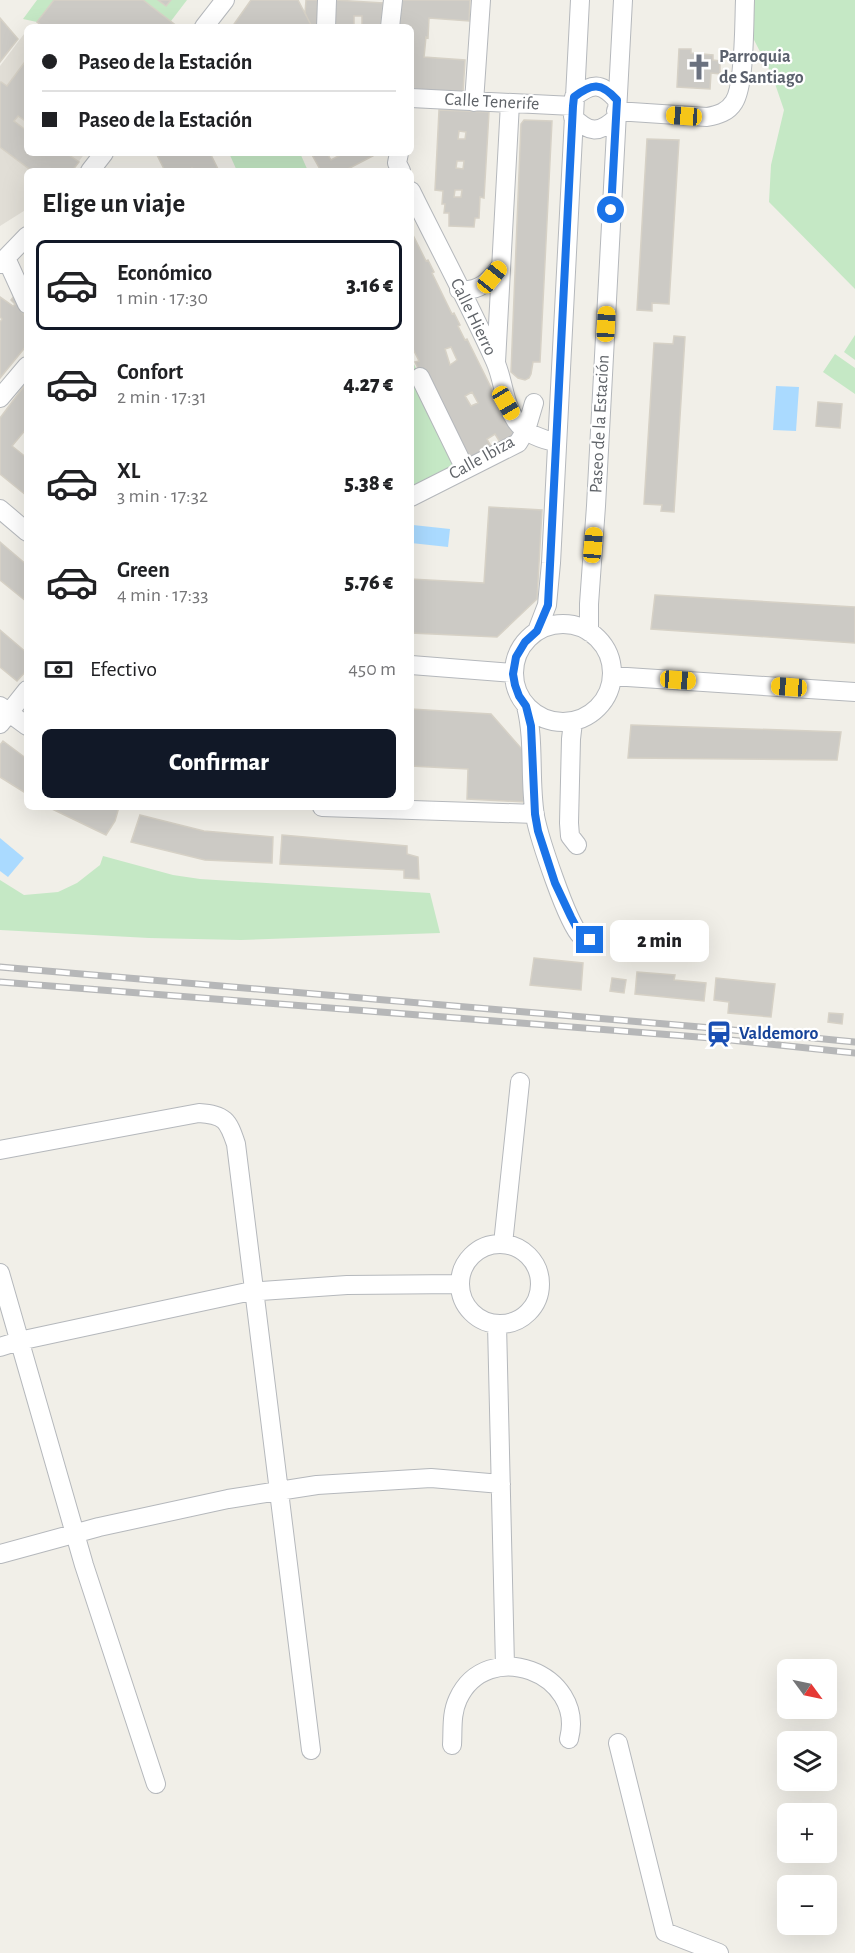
<!DOCTYPE html>
<html lang="es">
<head>
<meta charset="utf-8">
<style>
  :root { --surface:#fff; --page:#f2f2f2; --text:#202124; --muted:#757577; --line:#e0e0e0; --accent:#111827 }
  body { margin:0; font-family:"Alegreya Sans",sans-serif; background:var(--page); color:var(--text); height:100vh; display:flex; flex-direction:column; font-size:22px; white-space:nowrap }
  * { box-sizing:border-box; margin:0 }
  p { font-size:20px; color:var(--muted) }
  .icon { flex:none; width:33px; height:33px; fill:none; stroke:currentColor; stroke-width:2; stroke-linecap:round; stroke-linejoin:round }
  .map { position:relative; flex:1; overflow:hidden }
  .sheet { position:absolute; left:24px; top:168px; width:390px; height:642px; display:flex; flex-direction:column; background:var(--surface); border-radius:9px; box-shadow:0 6px 24px #0002 }
  .sheet>* { flex:none }
  .guide { position:absolute; left:24px; top:24px; width:390px; height:132px; border-radius:9px; box-shadow:0 6px 24px #0002; display:grid; align-content:center; height:132px; padding:0 18px; background:var(--surface) }
  .needle { width:39px; rotate:123deg }
  .controls { position:absolute; left:777px; top:1659px; display:grid; gap:12px }
  .controls a { display:grid; place-items:center; width:60px; height:60px; border-radius:9px; background:var(--surface); box-shadow:0 6px 24px #0002; font-size:30px }
  .end { position:absolute; width:27px; height:27px; margin:-14px; border:8px solid #1a73e8; background:#fff; box-shadow:0 0 0 3px #fff }
  .from { border-radius:50% }
  .bubble { position:absolute; height:42px; border-radius:9px; background:var(--surface); box-shadow:0 6px 24px #0002; font-size:20px; font-weight:800; line-height:42px; text-align:center }
  .car { position:absolute; width:18px; height:36px; margin:-18px -9px; border-radius:8px; box-shadow:0 0 4px 2px #0007; background:linear-gradient(#f5c518 24%,#345 0 40%,#f5c518 0 76%,#345 0 86%,#f5c518 0) }
  .guide b { display:flex; align-items:center; gap:21px; height:57px; font-size:22px }
  .guide b+b { border-top:2px solid var(--line) }
  .guide i { width:15px; height:15px; background:var(--text) }
  ul { padding:0; list-style:none }
  li { display:flex; align-items:center; gap:18px; height:90px; margin:0 12px 9px; padding:0 6px; border:3px solid transparent; border-radius:9px }
  li div { flex:1 }
  li b { display:block; font-size:22px }
  li em { font-style:normal; font-weight:800 }
  li.current { border-color:var(--accent) }
  li>.icon { width:54px; height:54px; stroke-width:1.5 }
  h2 { padding:0 18px; font-size:27px; line-height:72px }
  .pay { display:flex; align-items:center; gap:15px; height:66px; padding:0 18px; font-size:22px }
  .pay p { margin-inline-start:auto }
  .cta { display:flex; gap:12px; margin-top:auto; padding:12px 18px }
  .cta a { flex:1; height:69px; border-radius:9px; background:var(--accent); color:#fff; font-size:24px; font-weight:800; line-height:69px; text-align:center }
  .map>svg:first-child { display:block }
  .education { fill:#e1ded6 }
  .green { fill:#c5e8c5 }
  .water { fill:#aadaff }
  .building { fill:#cccac5; stroke:#d6d1c6; stroke-width:1.5; fill-rule:evenodd }
  .lines { fill:none; stroke-linecap:round; stroke-linejoin:round }
  .street-casing { stroke:#b5b8bc; stroke-width:20 }
  .street { stroke:#fff; stroke-width:18 }
  .rail-casing { stroke:#b6b7b8; stroke-width:7 }
  .rail { stroke:#fff; stroke-width:4.5; stroke-dasharray:14; stroke-linecap:butt }
  .route { stroke:#1a73e8; stroke-width:8 }
  .labels { text-anchor:middle; dominant-baseline:central; stroke-width:4.5; stroke-linejoin:round; paint-order:stroke }
  .worship-label { font-size:18px; font-weight:bold; fill:#5b616d; stroke:#fff; text-anchor:start }
  .street-label { font-size:18px; fill:#5f6368; stroke:#fff }
  .transit-label { font-size:18px; font-weight:bold; fill:#164399; stroke:#fff; text-anchor:start }
</style>
</head>
<body>
<div class="map">
<svg width="855" height="1953" viewBox="0 0 855 1953">
  <rect width="100%" height="100%" fill="#f1efe8"/>
  <path class="education" d="M 24,34 L 27,37 L 27,153 L 85,153 L 72,171 L 27,171 L 27,209 L 0,226 L 0,66 Z"/>
  <path class="green" d="M 37,0 L 187,0 L 171,21 L 178,27 L 37,22 L 23,19 Z
    M 753,0 L 855,0 L 855,289 L 769,202 L 771,165 L 784,110 L 772,75 L 751,34 Z
    M 229,153 L 300,153 L 308,171 L 237,171 Z
    M 855,335 L 855,360 L 844,352 Z
    M 835,354 L 855,368 L 855,394 L 823,372 Z
    M 411,358 L 465,469 L 411,497 Z
    M 103,856 L 173,875 L 200,879 L 430,893 L 440,933 L 241,940 L 149,938 L 0,930 L 0,880 L 24,895 L 58,892 L 77,883 L 100,865 Z"/>
  <path class="water" d="M 776,386 L 799,387 L 796,431 L 773,430 Z
    M 413,525 L 450,529 L 448,547 L 411,543 Z
    M 0,838 L 24,858 L 8,877 L 0,871 Z"/>
  <path class="building" d="M 54,0 L 143,0 L 178,27 L 44,27 L 37,22 Z
    M 158,0 L 171,0 L 166,6 Z
    M 251,0 L 298,0 L 312,27 L 232,27 Z
    M 306,0 L 324,0 L 323,27 L 312,27 L 305,13 Z
    M 335,0 L 383,3 L 381,27 L 362,27 L 362,16 L 354,16 L 354,27 L 333,27 Z
    M 398,0 L 470,0 L 469,21 L 429,18 L 428,38 L 426,37 L 424,57 L 465,60 L 463,92 L 411,89 L 411,27 L 396,27 Z
    M 0,18 L 18,39 L 0,62 Z
    M 679,49 L 691,49 L 691,53 L 713,55 L 713,60 L 720,61 L 720,74 L 711,73 L 710,89 L 677,87 Z
    M 27,59 L 27,116 L 24,120 L 18,116 L 14,121 L 27,131 L 27,153 L 57,153 L 60,155 L 62,153 L 66,153 L 79,162 L 72,171 L 32,171 L 0,147 L 0,83 L 1,82 L 7,86 Z
    M 439,110 L 489,112 L 484,198 L 480,197 L 479,218 L 475,218 L 474,227 L 449,226 L 449,213 L 444,213 L 445,204 L 442,204 L 443,191 L 435,190 ZM 459,131 L 466,132 L 465,139 L 458,139 ZM 457,161 L 464,161 L 463,169 L 456,168 ZM 455,190 L 462,190 L 461,197 L 454,197 Z
    M 524,120 L 552,121 L 540,362 L 533,362 L 531,374 L 529,378 L 525,380 L 518,378 L 511,372 L 521,124 Z
    M 647,139 L 679,140 L 669,304 L 652,303 L 652,311 L 637,310 Z
    M 156,153 L 210,153 L 219,171 L 194,171 L 192,168 L 187,171 L 165,171 Z
    M 311,153 L 327,153 L 331,160 L 344,153 L 372,153 L 373,156 L 344,171 L 321,171 Z
    M 411,231 L 426,261 L 428,260 L 434,272 L 432,273 L 452,314 L 454,313 L 460,325 L 458,326 L 465,340 L 467,339 L 515,436 L 501,444 L 495,434 L 487,439 L 492,448 L 465,462 L 415,362 L 419,361 L 413,349 L 411,350 ZM 451,347 L 457,360 L 450,365 L 445,349 ZM 472,392 L 478,403 L 471,406 L 465,396 Z
    M 15,295 L 27,322 L 27,345 L 0,378 L 0,322 L 2,319 L 0,317 L 0,297 L 13,306 L 15,304 L 11,300 Z
    M 674,336 L 685,337 L 674,512 L 661,511 L 662,505 L 644,504 L 654,343 L 673,344 Z
    M 27,382 L 27,428 L 12,446 L 27,458 L 27,496 L 0,474 L 0,418 Z
    M 818,402 L 842,404 L 840,428 L 816,426 Z
    M 489,507 L 542,510 L 537,599 L 497,637 L 411,633 L 411,579 L 484,583 Z
    M 0,542 L 27,565 L 27,602 L 0,580 Z
    M 655,595 L 855,607 L 855,643 L 651,629 Z
    M 0,630 L 27,653 L 27,670 L 17,681 L 0,667 Z
    M 411,709 L 491,714 L 527,755 L 525,802 L 467,799 L 468,769 L 411,766 Z
    M 631,725 L 841,732 L 837,760 L 628,758 Z
    M 3,741 L 27,759 L 27,794 L 0,777 L 0,745 Z
    M 48,807 L 119,807 L 115,821 L 106,835 Z
    M 140,815 L 204,831 L 273,837 L 272,863 L 205,860 L 131,842 Z
    M 282,835 L 407,846 L 407,854 L 418,857 L 419,879 L 404,878 L 404,870 L 280,864 Z
    M 534,958 L 583,963 L 581,990 L 530,985 Z
    M 637,972 L 675,975 L 674,980 L 706,983 L 704,1001 L 635,994 Z
    M 612,978 L 626,980 L 624,993 L 610,991 Z
    M 716,978 L 775,984 L 771,1017 L 728,1013 L 729,1002 L 714,1000 Z
    M 829,1013 L 843,1014 L 842,1024 L 828,1022 Z"/>
  <g class="lines">
    <g class="street-casing">
      <path id="street" d="M 204,27 L 225,0
        M 326,27 L 327,0
        M 390,27 L 393,0
        M 574,97 C 592,83 601,82 617,100
        M 411,98 L 573,106
        M 474,102 L 481,0
        M 616,111 L 707,117 C 718,115 728,112 734,102 C 745,85 744,23 745,0
        M 573,117 C 589,133 599,134 616,118
        M 399,153 L 397,163 L 401,171
        M 90,171 L 104,153
        M 411,191 C 439,248 469,303 495,361 C 504,381 503,402 516,421 C 524,433 543,440 556,442
        M 6,258 L 27,304
        M 0,264 L 27,236
        M 459,290 C 480,292 489,281 501,266
        M 496,362 L 510,103
        M 420,377 L 465,469
        M 0,398 L 27,366
        M 411,497 L 518,443 L 526,430 L 534,403
        M 0,509 L 27,532
        M514 673a49 49 0 1 1 98 0a49 49 0 1 1-98 0Z
        M 537,631 L 547,605 L 551,563 L 580,0
        M 589,632 L 589,604 L 596,506 L 623,0
        M 411,665 L 514,673
        M 612,676 L 855,692
        M 0,706 L 27,726
        M 526,706 C 535,742 529,779 535,816 C 539,837 567,923 581,936 C 584,938 587,939 590,940
        M 573,722 L 571,739 L 569,823 L 570,836 L 577,845
        M 0,724 L 27,690
        M 322,807 L 535,814
        M 0,1150 L 199,1113 C 225,1115 228,1120 236,1144 L 311,1750
        M460 1284a40 40 0 1 1 80 0a40 40 0 1 1-80 0Z
        M 503,1244 L 520,1082
        M 0,1273 L 84,1565 L 156,1784
        M 497,1324 L 505,1666
        M 0,1347 L 19,1341 L 247,1292 L 347,1285 L 460,1284
        M 0,1554 L 99,1527 L 228,1499 L 317,1485 L 431,1478 L 501,1484
        M 618,1743 L 665,1932 L 719,1953
        M 452,1745 C 453,1729 451,1714 458,1699 C 487,1636 586,1673 569,1739"/>
    </g>
    <use href="#street" class="street"/>
    <g class="rail-casing">
      <path id="rail" d="M 0,967 L 712,1028 L 855,1042
        M 0,982 L 711,1038 L 855,1053"/>
    </g>
    <use href="#rail" class="rail"/>
  </g>
  <g class="lines">
    <path class="route" d="M 590,940 L 581,936 L 571,917 L 555,883 L 538,831 L 535,814 L 531,726 L 526,706 L 519,696 L 515,685 L 513,674 L 516,657 L 525,642 L 537,631 L 548,605 L 573,106 L 574,97 C 592,83 601,82 617,100 L 611,210"/>
  </g>
  <defs>
    <g id="church-bare" transform="scale(2.07)"><path d="M-1.2-6h2.4v3.5h3.3v2.4h-3.3V6h-2.4V-.1h-3.3v-2.4h3.3Z" fill="#6b7280" stroke="#fff" stroke-width="2.5" paint-order="stroke"/></g>
    <g id="station-bare" transform="scale(2.07)"><path d="M-3-6H3Q5-6 5-4V2Q5 4 3 4L4.5 6H3L1.5 4h-3L-3 6H-4.5L-3 4Q-5 4-5 2V-4Q-5-6-3-6ZM-3.5-4v3h7v-3ZM-3.5 1v1.5H-2V1ZM2 1v1.5H3.5V1Z" fill="#1a4fb4" stroke="#fff" stroke-width="2.5" paint-order="stroke"/></g>
  </defs>
  <g fill-rule="evenodd">
    <use href="#church-bare" x="699" y="67"/>
    <use href="#station-bare" x="719" y="1034"/>
  </g>
  <g class="labels">
    <g class="worship-label">
      <text x="719" y="57">Parroquia<tspan x="719" dy="21">de Santiago</tspan></text>
    </g>
    <g class="street-label">
      <text transform="translate(492 102) rotate(3)">Calle Tenerife</text>
      <text transform="translate(473 317) rotate(64)">Calle Hierro</text>
      <text transform="translate(600 424) rotate(-87)">Paseo de la Estación</text>
      <text transform="translate(482 458) rotate(-29)">Calle Ibiza</text>
    </g>
    <g class="transit-label">
      <text x="739" y="1034">Valdemoro</text>
    </g>
  </g>
</svg>
<div class="controls">
<a><svg class="needle" viewBox="-14 -14 28 28"><path d="M0-13l5 13h-10z" fill="#e53935"/><path d="M0 13l5-13h-10z" fill="#757577"/></svg></a>
<a><svg class="icon" aria-label="layers" viewBox="0 0 24 24"><path d="M12 4l9 5-9 5-9-5zM3 14l9 5 9-5"/></svg></a>
<a>+</a>
<a>−</a>
</div>
<i class="end from" style="left:611px;top:210px"></i>
<i class="end" style="left:590px;top:940px"></i>
<div class="bubble" style="left:610px;top:920px;width:99px">2 min</div>
<i class="car" style="left:684px;top:116px;rotate:274deg"></i>
<i class="car" style="left:492px;top:277px;rotate:39deg"></i>
<i class="car" style="left:606px;top:324px;rotate:3deg"></i>
<i class="car" style="left:506px;top:403px;rotate:150deg"></i>
<i class="car" style="left:593px;top:545px;rotate:5deg"></i>
<i class="car" style="left:678px;top:680px;rotate:94deg"></i>
<i class="car" style="left:789px;top:687px;rotate:274deg"></i>
<div class="guide">
<b><i class="from"></i>Paseo de la Estación</b>
<b><i></i>Paseo de la Estación</b>
</div>
<section class="sheet">
<h2>Elige un viaje</h2>
<ul>
<li class="current"><svg class="icon" aria-label="car" viewBox="0 0 24 24"><path d="M5 17H2v-5l4-1 3-4h7l3 4 3 1v5h-3M9 17h6M6 11h13"/><circle cx="7" cy="17" r="2"/><circle cx="17" cy="17" r="2"/></svg><div><b>Económico</b><p>1 min · 17:30</p></div><em>3.16 €</em></li>
<li><svg class="icon" aria-label="car" viewBox="0 0 24 24"><path d="M5 17H2v-5l4-1 3-4h7l3 4 3 1v5h-3M9 17h6M6 11h13"/><circle cx="7" cy="17" r="2"/><circle cx="17" cy="17" r="2"/></svg><div><b>Confort</b><p>2 min · 17:31</p></div><em>4.27 €</em></li>
<li><svg class="icon" aria-label="car" viewBox="0 0 24 24"><path d="M5 17H2v-5l4-1 3-4h7l3 4 3 1v5h-3M9 17h6M6 11h13"/><circle cx="7" cy="17" r="2"/><circle cx="17" cy="17" r="2"/></svg><div><b>XL</b><p>3 min · 17:32</p></div><em>5.38 €</em></li>
<li><svg class="icon" aria-label="car" viewBox="0 0 24 24"><path d="M5 17H2v-5l4-1 3-4h7l3 4 3 1v5h-3M9 17h6M6 11h13"/><circle cx="7" cy="17" r="2"/><circle cx="17" cy="17" r="2"/></svg><div><b>Green</b><p>4 min · 17:33</p></div><em>5.76 €</em></li>
</ul>
<div class="pay"><svg class="icon" aria-label="cash" viewBox="0 0 24 24"><path d="M3 7h18v10H3z"/><circle cx="12" cy="12" r="2"/></svg>Efectivo<p>450 m</p></div>
<div class="cta"><a>Confirmar</a></div>
</section>
</div>
</body>
</html>
